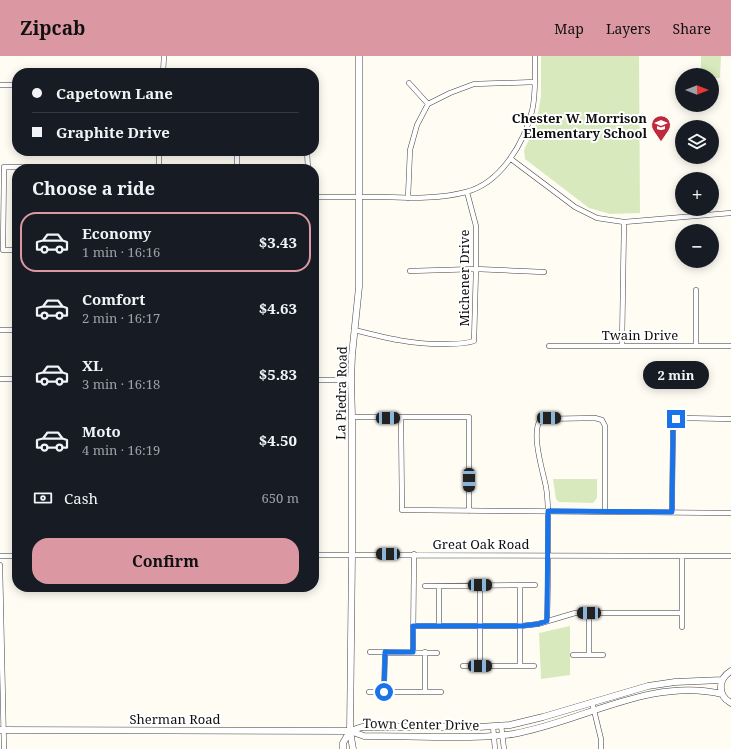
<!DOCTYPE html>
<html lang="en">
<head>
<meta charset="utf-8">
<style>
  :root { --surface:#171b24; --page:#20242c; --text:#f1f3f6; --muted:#9ea1a6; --line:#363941; --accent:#db98a2 }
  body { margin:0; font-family:"Noto Serif",serif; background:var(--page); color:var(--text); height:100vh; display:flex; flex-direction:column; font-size:15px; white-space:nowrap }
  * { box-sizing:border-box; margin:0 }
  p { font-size:13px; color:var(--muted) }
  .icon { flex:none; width:22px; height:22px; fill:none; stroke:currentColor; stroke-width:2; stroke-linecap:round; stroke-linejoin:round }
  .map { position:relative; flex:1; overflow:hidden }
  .drawer { position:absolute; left:12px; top:108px; width:307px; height:428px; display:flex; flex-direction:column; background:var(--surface); border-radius:16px; box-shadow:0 2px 10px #0003 }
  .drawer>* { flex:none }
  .hud { position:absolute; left:12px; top:12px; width:307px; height:88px; border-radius:16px; box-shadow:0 2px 10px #0003; display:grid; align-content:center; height:88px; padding:0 20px; background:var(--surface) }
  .needle { width:26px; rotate:90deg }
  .buttons { position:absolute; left:675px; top:12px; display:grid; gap:8px }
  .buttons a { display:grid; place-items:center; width:44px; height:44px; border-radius:50%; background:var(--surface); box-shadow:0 2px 10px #0003; font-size:20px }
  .end { position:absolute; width:18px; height:18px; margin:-9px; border:5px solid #1a73e8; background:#fff; box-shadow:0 0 0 2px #fff }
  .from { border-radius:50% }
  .bubble { position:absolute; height:28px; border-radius:14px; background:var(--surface); box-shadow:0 2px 10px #0003; font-size:13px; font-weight:700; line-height:28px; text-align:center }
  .car { position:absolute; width:12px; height:24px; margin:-12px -6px; border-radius:5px; box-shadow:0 0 3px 1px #0007; background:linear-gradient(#222 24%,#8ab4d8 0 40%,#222 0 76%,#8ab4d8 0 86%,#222 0) }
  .hud b { display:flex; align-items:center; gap:14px; height:38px; font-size:15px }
  .hud b+b { border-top:1px solid var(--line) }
  .hud i { width:10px; height:10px; background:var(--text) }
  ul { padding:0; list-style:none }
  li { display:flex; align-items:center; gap:12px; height:60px; margin:0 8px 6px; padding:0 12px; border:2px solid transparent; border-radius:16px }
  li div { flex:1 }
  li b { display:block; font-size:15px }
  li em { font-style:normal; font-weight:700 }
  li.active { border-color:var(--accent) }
  li>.icon { width:36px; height:36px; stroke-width:1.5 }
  h2 { padding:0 20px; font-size:18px; line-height:48px }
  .pay { display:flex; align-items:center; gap:10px; height:44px; padding:0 20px; font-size:15px }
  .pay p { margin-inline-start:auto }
  .action { display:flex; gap:8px; margin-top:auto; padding:8px 20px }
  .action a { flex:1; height:46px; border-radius:16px; background:var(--accent); color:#111; font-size:16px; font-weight:700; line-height:46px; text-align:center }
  header { display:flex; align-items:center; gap:24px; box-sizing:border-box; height:56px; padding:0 20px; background:var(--accent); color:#111 }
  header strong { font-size:19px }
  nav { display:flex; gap:22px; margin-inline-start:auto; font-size:14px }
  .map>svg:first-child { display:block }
  .green { fill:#d8eabd }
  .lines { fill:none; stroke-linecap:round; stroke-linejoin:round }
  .minor-casing { stroke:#434343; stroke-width:5.5 }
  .tertiary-casing { stroke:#434343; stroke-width:7 }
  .minor { stroke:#fff; stroke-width:4.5 }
  .tertiary { stroke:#fff; stroke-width:6 }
  .route { stroke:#1a73e8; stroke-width:5 }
  .labels { text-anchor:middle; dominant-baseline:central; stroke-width:4; stroke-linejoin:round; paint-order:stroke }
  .poi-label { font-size:13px; font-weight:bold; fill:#101010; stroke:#fff; text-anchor:end }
  .street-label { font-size:13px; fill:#101010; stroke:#fff }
</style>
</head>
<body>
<header>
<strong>Zipcab</strong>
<nav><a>Map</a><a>Layers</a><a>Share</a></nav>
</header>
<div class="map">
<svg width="731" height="693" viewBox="0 0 731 693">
  <rect width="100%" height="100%" fill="#fffcf4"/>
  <path class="green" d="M 541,0 L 639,0 L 640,157 L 610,158 L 589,152 L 525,103 L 524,94 L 536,69 L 541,40 Z
    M 701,0 L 721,0 L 720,22 L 712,22 L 712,19 L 701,19 Z
    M 553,423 L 597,423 L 597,442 L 593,447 L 559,446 L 556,443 Z
    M 570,570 L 570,619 L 541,623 L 539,577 Z"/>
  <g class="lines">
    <g class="minor-casing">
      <path id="minor" d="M 163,17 L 164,0
        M 409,27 L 428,48
        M 0,29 L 17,29
        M 307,95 L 308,113
        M 511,103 L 575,151 L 597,162 L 624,166 L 731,157
        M 159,113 L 159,95
        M 237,113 L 237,95
        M 314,141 C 337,141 361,141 384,141 C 411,142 440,143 466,136 C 501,127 524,87 532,55 C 536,39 535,17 535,0
        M 408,142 L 410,94 L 417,69 L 428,48 L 450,37 L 474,28 L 535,26
        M 17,194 L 3,194 L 4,111 L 159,112
        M 410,215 L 476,213 L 544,216
        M 0,274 L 17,274
        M 354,274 C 386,282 414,289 446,288 C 456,288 465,288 474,285 L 476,213 L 476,170 L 467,136
        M 549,290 L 731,290
        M 622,290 L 624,166
        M 696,290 L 696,234
        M 0,323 L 17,323
        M 314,324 L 351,324
        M 352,361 L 469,361 L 469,455
        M 401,362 L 402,454 L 731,457
        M 672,456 L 673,371 L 676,363 L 683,362 L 731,363
        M 314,499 L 731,500
        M 0,500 L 17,500
        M 682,500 L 682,571
        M 0,509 L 4,693
        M 480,529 L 480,610
        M 520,529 L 520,610
        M 425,530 L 535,529
        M 439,530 L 439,570
        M 547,565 C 548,538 548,510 548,483 C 548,466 549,448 546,431 C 543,415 530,376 541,363 L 595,362 L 602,364 L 605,370 L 605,456
        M 413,570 L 521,570 L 538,568 L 575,557 L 682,557
        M 370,596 L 437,597
        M 413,596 L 414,498
        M 573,599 L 603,599
        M 589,599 L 589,557
        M 463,610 L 534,610
        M 369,636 L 441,636
        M 384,636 L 385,596
        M 425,636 L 425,596
        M 592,646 L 601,683 L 601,693
        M 501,669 L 504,693
        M 493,670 L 495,693"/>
    </g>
    <g class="tertiary-casing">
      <path id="tertiary" d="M 731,615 C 718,623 717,639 731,647
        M 0,674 L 350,675 L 364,680 C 393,680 423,681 452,681 C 472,681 493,681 513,678 C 582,666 650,621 722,638
        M 350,675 L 362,671 L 479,671 L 510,669 L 543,661 L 648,630 L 675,626 L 722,624
        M 343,693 L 343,687 L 350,675
        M 353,693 L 350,675 L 352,498 L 352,361 L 351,324 L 352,299 L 359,231 L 359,0"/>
    </g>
    <use href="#minor" class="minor"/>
    <use href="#tertiary" class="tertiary"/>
  </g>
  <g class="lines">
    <path class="route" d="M 384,636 L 385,596 L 413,596 L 413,570 L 521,570 L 538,568 L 547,565 L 548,455 L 672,456 L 673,371 L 676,363"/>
  </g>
  <defs>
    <g id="school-pin" transform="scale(1)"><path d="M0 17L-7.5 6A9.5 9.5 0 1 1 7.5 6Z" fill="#c0293c" stroke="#fff"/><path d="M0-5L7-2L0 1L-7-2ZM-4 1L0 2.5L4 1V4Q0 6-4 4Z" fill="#fff"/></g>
  </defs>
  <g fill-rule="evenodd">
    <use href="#school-pin" x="661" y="69"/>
  </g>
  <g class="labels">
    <g class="poi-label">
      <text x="647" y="62">Chester W. Morrison<tspan x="647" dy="15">Elementary School</tspan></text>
    </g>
    <g class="street-label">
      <text transform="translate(464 222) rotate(-90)">Michener Drive</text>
      <text x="640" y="279">Twain Drive</text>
      <text transform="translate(341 337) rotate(-89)">La Piedra Road</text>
      <text x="481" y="488">Great Oak Road</text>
      <text x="175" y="663">Sherman Road</text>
      <text transform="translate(421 668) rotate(1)">Town Center Drive</text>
    </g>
  </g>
</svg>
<div class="buttons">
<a><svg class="needle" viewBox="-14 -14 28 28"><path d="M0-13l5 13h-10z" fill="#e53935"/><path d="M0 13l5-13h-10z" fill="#9ea1a6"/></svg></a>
<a><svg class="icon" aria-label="layers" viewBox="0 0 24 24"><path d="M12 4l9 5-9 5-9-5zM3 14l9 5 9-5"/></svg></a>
<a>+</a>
<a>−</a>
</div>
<i class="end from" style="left:384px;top:636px"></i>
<i class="end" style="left:676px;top:363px"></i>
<div class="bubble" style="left:643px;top:305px;width:66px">2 min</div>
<i class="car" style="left:388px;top:362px;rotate:90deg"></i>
<i class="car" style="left:549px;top:362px;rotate:90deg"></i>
<i class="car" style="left:469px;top:424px;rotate:180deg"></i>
<i class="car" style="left:388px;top:498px;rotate:270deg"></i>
<i class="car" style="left:480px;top:529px;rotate:90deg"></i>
<i class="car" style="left:589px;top:557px;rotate:270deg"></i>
<i class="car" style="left:480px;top:610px;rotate:90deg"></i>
<div class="hud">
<b><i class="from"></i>Capetown Lane</b>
<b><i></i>Graphite Drive</b>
</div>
<section class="drawer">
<h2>Choose a ride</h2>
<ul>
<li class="active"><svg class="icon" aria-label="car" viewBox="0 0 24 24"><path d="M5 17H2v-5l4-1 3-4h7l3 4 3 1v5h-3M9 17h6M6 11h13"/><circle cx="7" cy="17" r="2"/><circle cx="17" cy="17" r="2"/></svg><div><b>Economy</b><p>1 min · 16:16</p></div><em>$3.43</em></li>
<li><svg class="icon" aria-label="car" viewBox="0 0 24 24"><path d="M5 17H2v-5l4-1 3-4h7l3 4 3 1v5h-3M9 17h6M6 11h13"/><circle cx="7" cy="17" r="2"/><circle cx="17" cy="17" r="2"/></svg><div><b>Comfort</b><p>2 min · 16:17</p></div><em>$4.63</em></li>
<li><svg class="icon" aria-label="car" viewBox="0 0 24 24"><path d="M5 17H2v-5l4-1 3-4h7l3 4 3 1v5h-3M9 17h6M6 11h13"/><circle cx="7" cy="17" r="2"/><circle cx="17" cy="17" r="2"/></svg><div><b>XL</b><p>3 min · 16:18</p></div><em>$5.83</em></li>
<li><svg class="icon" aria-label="car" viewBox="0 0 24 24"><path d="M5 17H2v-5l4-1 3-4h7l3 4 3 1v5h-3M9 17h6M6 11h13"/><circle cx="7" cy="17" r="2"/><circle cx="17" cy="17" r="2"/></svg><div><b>Moto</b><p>4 min · 16:19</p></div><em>$4.50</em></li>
</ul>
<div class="pay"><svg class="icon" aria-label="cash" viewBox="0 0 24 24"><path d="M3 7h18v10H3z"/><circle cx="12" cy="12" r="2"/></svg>Cash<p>650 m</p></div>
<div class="action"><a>Confirm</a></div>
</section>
</div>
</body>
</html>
